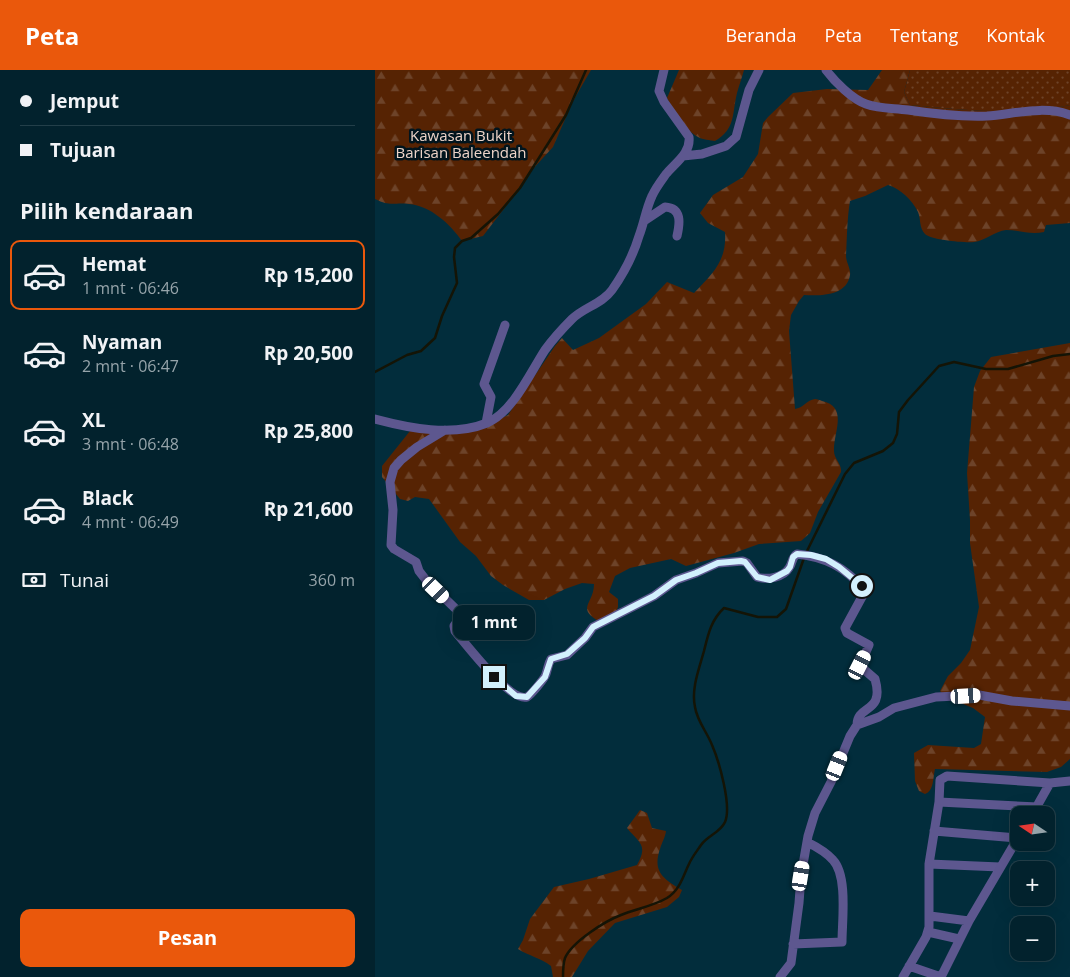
<!DOCTYPE html>
<html lang="id">
<head>
<meta charset="utf-8">
<style>
  :root { --surface:#02222d; --page:#0c2a35; --text:#f1f3f6; --muted:#96a4aa; --line:#233f49; --accent:#ea580c }
  body { margin:0; font-family:"Open Sans",sans-serif; background:var(--page); color:var(--text); height:100vh; display:flex; flex-direction:column; font-size:19px; white-space:nowrap }
  * { box-sizing:border-box; margin:0 }
  p { font-size:16px; color:var(--muted) }
  .icon { flex:none; width:28px; height:28px; fill:none; stroke:currentColor; stroke-width:2; stroke-linecap:round; stroke-linejoin:round }
  .map { position:relative; flex:1; overflow:hidden }
  .drawer { display:flex; flex-direction:column; background:var(--surface); width:375px }
  .drawer>* { flex:none }
  .hud { display:grid; align-content:center; height:110px; padding:0 20px; background:var(--surface) }
  .needle { width:32px; rotate:283deg }
  .controls { position:absolute; left:635px; top:736px; display:grid; gap:10px }
  .controls a { display:grid; place-items:center; width:45px; height:45px; border-radius:10px; background:var(--surface); box-shadow:0 5px 20px #0002,0 0 0 1px var(--line); font-size:25px }
  .end { position:absolute; width:22px; height:22px; margin:-11px; border:6px solid #d3f0fd; background:#111; box-shadow:0 0 0 2px #111 }
  .from { border-radius:50% }
  .bubble { position:absolute; height:35px; border-radius:10px; background:var(--surface); box-shadow:0 5px 20px #0002,0 0 0 1px var(--line); font-size:16px; font-weight:700; line-height:35px; text-align:center }
  .car { position:absolute; width:15px; height:30px; margin:-15px -8px; border-radius:6px; box-shadow:0 0 4px 1px #0007; background:linear-gradient(#fff 24%,#345 0 40%,#fff 0 76%,#345 0 86%,#fff 0) }
  .hud b { display:flex; align-items:center; gap:18px; height:48px; font-size:19px }
  .hud b+b { border-top:1px solid var(--line) }
  .hud i { width:12px; height:12px; background:var(--text) }
  ul { padding:0; list-style:none }
  li { display:flex; align-items:center; gap:15px; height:70px; margin:0 10px 8px; padding:0 10px; border:2px solid transparent; border-radius:10px }
  li div { flex:1 }
  li b { display:block; font-size:19px }
  li em { font-style:normal; font-weight:700 }
  li.current { border-color:var(--accent) }
  li>.icon { width:45px; height:45px; stroke-width:1.5 }
  h2 { padding:0 20px; font-size:22px; line-height:60px }
  .pay { display:flex; align-items:center; gap:12px; height:55px; padding:0 20px; font-size:19px }
  .pay p { margin-inline-start:auto }
  .action { display:flex; gap:10px; margin-top:auto; padding:10px 20px }
  .action a { flex:1; height:58px; border-radius:10px; background:var(--accent); color:#fff; font-size:20px; font-weight:700; line-height:58px; text-align:center }
  header { display:flex; align-items:center; gap:30px; box-sizing:border-box; height:70px; padding:0 25px; background:var(--accent); color:#fff }
  header strong { font-size:24px }
  nav { display:flex; gap:28px; margin-inline-start:auto; font-size:18px }
  main { display:flex; flex:1; min-height:0 }
  .map>svg:first-child { display:block }
  .grass { fill:url(#grass-dots) }
  .forest { fill:url(#forest-firs) }
  .lines { fill:none; stroke-linecap:round; stroke-linejoin:round }
  .stream { stroke:#141406; stroke-width:2.5 }
  .minor { stroke:#5d578f; stroke-width:9 }
  .route { stroke:#d3f0fd; stroke-width:6 }
  .labels { text-anchor:middle; dominant-baseline:central; stroke-width:5; stroke-linejoin:round; paint-order:stroke }
  .park-label { font-size:15px; fill:#edd4c8; stroke:#00141d }
</style>
</head>
<body>
<header>
<strong>Peta</strong>
<nav><a>Beranda</a><a>Peta</a><a>Tentang</a><a>Kontak</a></nav>
</header>
<main>
<section class="drawer">
<div class="hud">
<b><i class="from"></i>Jemput</b>
<b><i></i>Tujuan</b>
</div>
<h2>Pilih kendaraan</h2>
<ul>
<li class="current"><svg class="icon" aria-label="car" viewBox="0 0 24 24"><path d="M5 17H2v-5l4-1 3-4h7l3 4 3 1v5h-3M9 17h6M6 11h13"/><circle cx="7" cy="17" r="2"/><circle cx="17" cy="17" r="2"/></svg><div><b>Hemat</b><p>1 mnt · 06:46</p></div><em>Rp 15,200</em></li>
<li><svg class="icon" aria-label="car" viewBox="0 0 24 24"><path d="M5 17H2v-5l4-1 3-4h7l3 4 3 1v5h-3M9 17h6M6 11h13"/><circle cx="7" cy="17" r="2"/><circle cx="17" cy="17" r="2"/></svg><div><b>Nyaman</b><p>2 mnt · 06:47</p></div><em>Rp 20,500</em></li>
<li><svg class="icon" aria-label="car" viewBox="0 0 24 24"><path d="M5 17H2v-5l4-1 3-4h7l3 4 3 1v5h-3M9 17h6M6 11h13"/><circle cx="7" cy="17" r="2"/><circle cx="17" cy="17" r="2"/></svg><div><b>XL</b><p>3 mnt · 06:48</p></div><em>Rp 25,800</em></li>
<li><svg class="icon" aria-label="car" viewBox="0 0 24 24"><path d="M5 17H2v-5l4-1 3-4h7l3 4 3 1v5h-3M9 17h6M6 11h13"/><circle cx="7" cy="17" r="2"/><circle cx="17" cy="17" r="2"/></svg><div><b>Black</b><p>4 mnt · 06:49</p></div><em>Rp 21,600</em></li>
</ul>
<div class="pay"><svg class="icon" aria-label="cash" viewBox="0 0 24 24"><path d="M3 7h18v10H3z"/><circle cx="12" cy="12" r="2"/></svg>Tunai<p>360 m</p></div>
<div class="action"><a>Pesan</a></div>
</section>
<div class="map">
<svg width="695" height="907" viewBox="0 0 695 907">
  <defs>
    <pattern id="grass-dots" width="8" height="8" patternUnits="userSpaceOnUse" patternTransform="scale(1.25)"><rect width="8" height="8" fill="#562303"/><path d="M2 2h.1M6 6h.1" fill="none" stroke="#6d4329" stroke-width="1.8" stroke-linecap="round"/></pattern>
    <pattern id="forest-firs" width="22" height="20" patternUnits="userSpaceOnUse" patternTransform="scale(1.25)"><rect width="22" height="20" fill="#562303"/><path d="M5 1l3.5 6h-7zM16 11l3.5 6h-7z" fill="#6d4329"/></pattern>
  </defs>
  <rect width="100%" height="100%" fill="#022d3c"/>
  <path class="grass" d="M 535,0 L 695,0 L 695,35 C 643,46 588,40 535,35 L 529,22 Z"/>
  <path class="forest" d="M 0,0 L 216,0 L 198,31 L 178,77 L 156,101 L 145,118 L 108,166 L 87,171 C 75,154 56,136 34,134 C 19,132 16,137 0,129 Z
    M 304,0 L 369,0 C 367,8 364,15 362,23 C 357,43 361,59 340,71 C 335,70 328,70 323,67 C 310,60 299,41 292,28 Z
    M 507,0 L 535,0 L 529,22 L 535,35 C 588,40 643,46 695,35 L 695,153 L 671,155 L 669,162 C 655,165 644,160 631,160 C 620,161 610,171 599,172 C 590,173 556,170 550,164 C 544,158 546,149 543,142 C 537,130 526,119 513,115 L 490,126 L 475,131 C 472,149 472,168 471,186 C 471,192 476,199 475,205 C 472,226 445,226 429,225 L 424,231 L 416,245 L 414,261 L 420,339 C 428,338 432,330 440,329 C 442,329 445,330 447,331 C 474,337 458,363 459,381 C 459,389 467,394 466,402 L 443,442 L 435,463 L 426,471 L 384,474 L 359,483 L 311,496 L 296,489 L 255,498 L 240,506 L 234,522 L 243,529 L 243,537 L 238,549 L 227,553 C 199,538 219,535 219,514 L 207,513 L 190,519 L 169,530 L 154,530 L 128,515 L 116,506 L 101,486 L 85,472 L 54,429 L 40,427 L 33,431 L 25,429 L 7,407 L 7,396 L 35,361 L 100,361 L 133,345 L 180,276 L 187,268 L 198,280 L 224,268 L 271,234 L 292,212 L 319,223 C 338,203 352,191 350,162 L 333,153 L 325,143 L 338,125 L 368,107 L 383,84 L 388,53 L 393,47 L 418,23 L 452,19 L 493,20 Z
    M 695,273 L 695,689 L 686,697 L 672,702 L 560,699 C 558,707 559,721 550,724 L 544,721 L 540,711 L 539,683 L 553,675 L 599,678 L 606,674 L 610,647 L 598,638 L 571,627 L 565,621 L 573,606 L 586,593 L 595,580 L 604,537 L 595,473 L 595,450 L 592,403 L 599,317 L 605,301 L 616,287 Z
    M 265,740 L 272,743 L 277,758 L 291,761 C 290,768 287,772 285,779 C 277,802 289,809 307,820 L 304,827 L 292,837 L 240,853 L 213,881 L 197,907 L 178,907 L 176,896 C 166,888 154,886 143,879 L 148,870 L 155,849 L 179,817 L 214,809 L 262,795 C 274,774 263,772 252,758 Z"/>
  <g class="lines">
    <path class="stream" d="M 0,302 L 32,285 L 46,281 L 60,268 L 67,246 L 82,213 L 79,187 L 80,178 L 87,171 L 96,168 L 123,144 L 145,118 L 191,45 L 211,0
      M 431,483 L 470,404 L 479,393 L 508,381 L 518,373 L 522,364 L 524,342 L 533,330 L 564,296 L 579,292 L 611,299 L 633,299 L 678,286 L 695,284
      M 188,907 C 188,901 188,894 190,888 C 197,872 230,851 246,845 C 261,839 278,836 292,828 C 305,820 308,806 314,794 C 317,787 322,781 326,775 C 333,765 345,763 350,752 C 357,736 344,691 337,675 C 332,662 322,651 320,637 C 316,619 324,599 329,581 C 333,565 336,550 349,538 L 383,547 L 402,547 L 411,539 L 429,488"/>
    <path class="minor" d="M 451,0 C 460,12 477,29 491,34 C 505,39 519,38 533,40 C 559,44 585,47 612,46 C 639,44 669,35 695,45
      M 308,86 L 327,84 L 351,76 L 361,67 L 374,20 L 384,0
      M 269,151 L 290,137 C 307,138 305,153 302,166
      M 0,349 C 34,358 77,367 112,353 C 138,342 155,303 170,280 C 178,269 188,258 197,249 C 209,237 227,234 237,220 C 249,203 258,186 264,166 C 269,153 271,139 277,126 C 280,119 286,111 291,104 C 300,93 316,83 314,67 L 289,32 L 284,21 L 289,0
      M 111,353 L 116,327 L 109,314 L 130,255
      M 70,360 L 42,377 L 26,390 L 19,398 L 15,412 L 18,440 L 16,475 L 19,479 L 41,492 L 44,501 L 51,510 L 87,545 L 79,556 L 80,561 C 90,573 136,633 152,627 C 156,625 170,608 171,604 C 173,598 173,594 176,589 L 192,585 L 210,568 L 218,557 L 279,526 L 301,510 L 321,503 L 343,493 L 368,491 L 372,493 L 382,507 C 392,510 408,508 414,498 C 418,493 416,488 422,484 C 451,487 469,497 489,519 L 488,525 L 470,558 L 472,563 L 494,575 L 485,596 L 500,609 C 510,644 482,634 482,655
      M 564,732 L 663,737
      M 657,745 L 675,713 L 695,711
      M 559,761 L 642,768
      M 625,797 L 554,794 L 564,732 L 565,710 L 572,706 L 675,713
      M 555,846 L 594,851
      M 553,862 L 584,869
      M 418,874 L 467,872 C 467,851 473,806 458,790 C 451,782 442,777 432,772
      M 534,896 L 566,907
      M 405,907 L 416,893 L 424,833 L 426,806 L 433,766 L 440,743 L 456,712 L 475,666 L 482,655 L 504,647 L 519,638 L 561,627 L 604,625 L 637,631 L 695,636
      M 528,907 L 551,867 L 554,857 L 554,794
      M 566,907 L 594,851 L 644,766"/>
  </g>
  <g class="lines">
    <path class="route" d="M 119,607 L 141,626 L 152,627 L 170,607 L 176,589 L 192,584 L 210,568 L 218,557 L 279,526 L 301,510 L 321,503 L 343,493 L 366,491 L 370,492 L 382,507 L 395,510 L 412,501 L 415,497 L 418,487 L 422,484 L 436,485 L 451,489 L 464,497 L 487,516"/>
  </g>
  <g class="labels">
    <g class="park-label">
      <text x="86" y="65">Kawasan Bukit<tspan x="86" dy="17">Barisan Baleendah</tspan></text>
    </g>
  </g>
</svg>
<div class="controls">
<a><svg class="needle" viewBox="-14 -14 28 28"><path d="M0-13l5 13h-10z" fill="#e53935"/><path d="M0 13l5-13h-10z" fill="#96a4aa"/></svg></a>
<a>+</a>
<a>−</a>
</div>
<i class="end from" style="left:487px;top:516px"></i>
<i class="end" style="left:119px;top:607px"></i>
<div class="bubble" style="left:78px;top:535px;width:82px">1 mnt</div>
<i class="car" style="left:61px;top:520px;rotate:134deg"></i>
<i class="car" style="left:485px;top:595px;rotate:27deg"></i>
<i class="car" style="left:591px;top:626px;rotate:87deg"></i>
<i class="car" style="left:462px;top:696px;rotate:22deg"></i>
<i class="car" style="left:426px;top:806px;rotate:9deg"></i>
</div>
</main>
</body>
</html>
